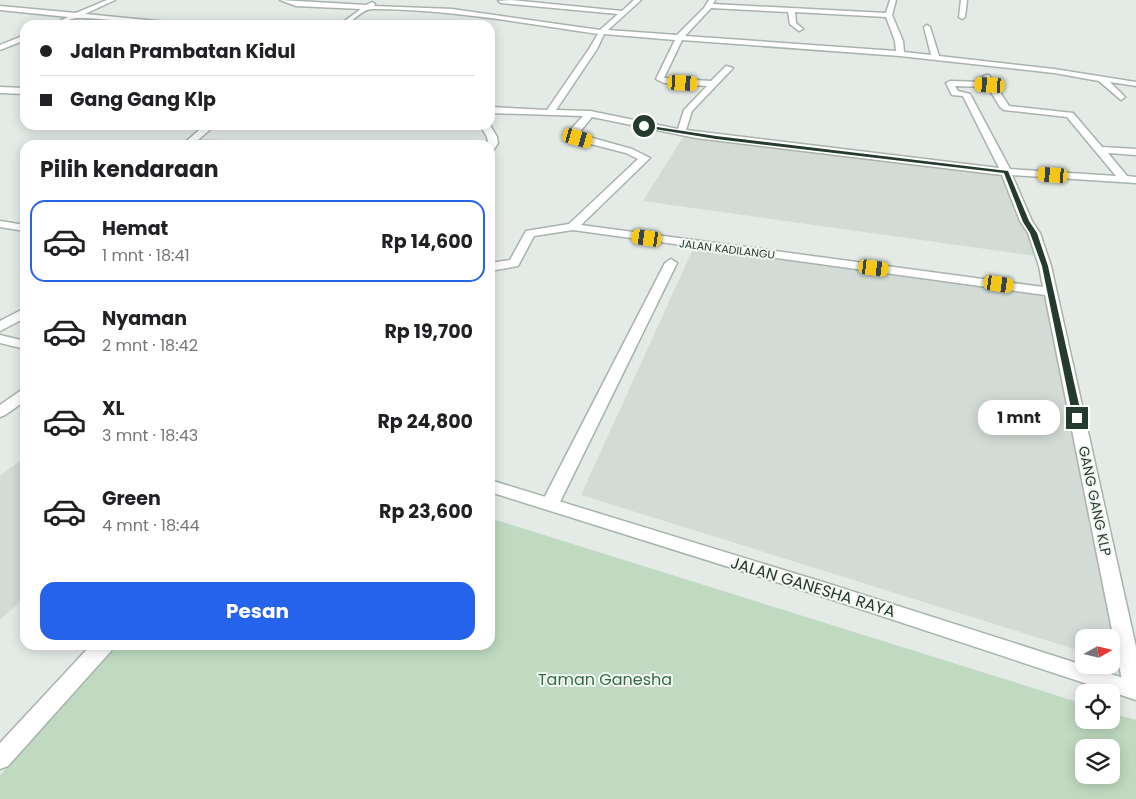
<!DOCTYPE html>
<html lang="id">
<head>
<meta charset="utf-8">
<style>
  :root { --surface:#fff; --page:#f2f2f2; --text:#202124; --muted:#757577; --line:#e0e0e0; --accent:#2563eb }
  body { margin:0; font-family:Poppins,sans-serif; background:var(--page); color:var(--text); height:100vh; display:flex; flex-direction:column; font-size:19px; white-space:nowrap }
  * { box-sizing:border-box; margin:0 }
  p { font-size:16px; color:var(--muted) }
  .icon { flex:none; width:28px; height:28px; fill:none; stroke:currentColor; stroke-width:2; stroke-linecap:round; stroke-linejoin:round }
  .map { position:relative; flex:1; overflow:hidden }
  .details { position:absolute; left:20px; top:140px; width:475px; height:510px; display:flex; flex-direction:column; background:var(--surface); border-radius:15px; box-shadow:0 2px 12px #0003 }
  .details>* { flex:none }
  .guide { position:absolute; left:20px; top:20px; width:475px; height:110px; border-radius:15px; box-shadow:0 2px 12px #0003; display:grid; align-content:center; height:110px; padding:0 20px; background:var(--surface) }
  .needle { width:32px; rotate:82deg }
  .tools { position:absolute; left:1075px; top:629px; display:grid; gap:10px }
  .tools a { display:grid; place-items:center; width:45px; height:45px; border-radius:10px; background:var(--surface); box-shadow:0 2px 12px #0003; font-size:25px }
  .end { position:absolute; width:22px; height:22px; margin:-11px; border:6px solid #253b30; background:#fff; box-shadow:0 0 0 2px #fff }
  .from { border-radius:50% }
  .bubble { position:absolute; height:35px; border-radius:15px; background:var(--surface); box-shadow:0 2px 12px #0003; font-size:16px; font-weight:700; line-height:35px; text-align:center }
  .car { position:absolute; width:15px; height:30px; margin:-15px -8px; border-radius:6px; box-shadow:0 0 4px 1px #0007; background:linear-gradient(#f5c518 24%,#345 0 40%,#f5c518 0 76%,#345 0 86%,#f5c518 0) }
  .guide b { display:flex; align-items:center; gap:18px; height:48px; font-size:19px }
  .guide b+b { border-top:1px solid var(--line) }
  .guide i { width:12px; height:12px; background:var(--text) }
  ul { padding:0; list-style:none }
  li { display:flex; align-items:center; gap:15px; height:82px; margin:0 10px 8px; padding:0 10px; border:2px solid transparent; border-radius:15px }
  li div { flex:1 }
  li b { display:block; font-size:19px }
  li em { font-style:normal; font-weight:700 }
  li.current { border-color:var(--accent) }
  li>.icon { width:45px; height:45px; stroke-width:1.5 }
  h2 { padding:0 20px; font-size:22px; line-height:60px }
  .primary-button { display:flex; gap:10px; margin-top:auto; padding:10px 20px }
  .primary-button a { flex:1; height:58px; border-radius:15px; background:var(--accent); color:#fff; font-size:20px; font-weight:700; line-height:58px; text-align:center }
  .map>svg:first-child { display:block }
  .built { fill:#d2dbd5 }
  .green { fill:#bfdac0; fill-rule:evenodd }
  .lines { fill:none; stroke-linecap:round; stroke-linejoin:round }
  .street-casing { stroke:#a7b3ac; stroke-width:3 }
  .secondary-casing { stroke:#a3b6ab; stroke-width:3 }
  .street { fill:#fff; fill-rule:evenodd }
  .secondary { fill:#fff; fill-rule:evenodd }
  .route { fill:#253b30 }
  .labels { text-anchor:middle; dominant-baseline:central; stroke-width:4; stroke-linejoin:round; paint-order:stroke }
  .far-street-label { font-size:11px; fill:#253b30; stroke:#f4f8f5 }
  .street-label { font-size:14px; fill:#253b30; stroke:#f4f8f5 }
  .near-street-label { font-size:16px; fill:#253b30; stroke:#f4f8f5 }
  .near-park-label { font-size:16px; fill:#346d3d; stroke:#f4f8f5 }
</style>
</head>
<body>
<div class="map">
<svg width="1136" height="799" viewBox="0 0 1136 799">
  <rect width="100%" height="100%" fill="#e4ebe6"/>
  <path class="built" d="M 683,137 L 1006,176 L 1036,256 L 643,201 Z
    M 693,249 L 1048,293 L 1119,663 L 1111,661 L 1111,638 L 1084,638 L 1084,652 L 581,495 Z
    M 25,457 L 25,597 L 0,620 L 0,476 Z"/>
  <path class="green" d="M 490,518 L 1084,704 L 1084,720 L 1111,720 L 1111,713 L 1136,720 L 1136,799 L 0,799 L 0,775 L 118,645 L 490,645 ZM 1084,748 L 1111,748 L 1111,775 L 1084,775 Z"/>
  <g class="lines">
    <g class="street-casing">
      <path id="street" d="M 107,0 L 115,0 L 85,14 L 178,23 L 181,25 C 147,25 114,19 80,18 C 70,17 61,25 51,25 L 68,17 L 0,10 L 0,6 L 76,13 Z
        M 280,0 L 366,5 L 372,2 L 375,4 L 374,6 L 452,9 L 600,30 L 618,14 L 501,3 L 498,1 L 511,0 L 622,11 L 634,0 L 641,0 L 608,30 L 677,35 L 704,8 L 709,0 L 715,0 L 713,4 L 886,13 L 890,0 L 896,0 L 892,15 L 903,41 L 904,52 L 931,55 L 924,27 L 927,25 L 930,27 L 939,56 L 1054,69 L 1136,82 L 1136,86 L 1110,82 L 1125,97 L 1121,100 L 1099,81 L 1054,73 L 900,56 L 682,40 L 664,78 L 711,81 L 726,66 L 733,68 L 692,111 L 686,130 L 999,168 L 963,96 L 952,95 L 946,83 L 950,81 L 985,82 L 982,77 L 986,75 L 989,75 L 1009,106 L 1073,113 L 1102,147 L 1136,149 L 1136,155 L 1108,153 L 1127,176 L 1136,177 L 1136,183 L 1012,175 L 1032,221 L 1040,233 L 1051,266 L 1136,647 L 1136,699 L 1127,696 L 1124,690 L 1045,295 L 573,230 L 534,236 L 518,266 L 490,271 L 490,263 L 510,260 L 526,231 L 569,224 L 638,159 L 626,153 L 575,140 L 568,135 L 572,128 L 583,116 L 490,113 L 490,107 L 547,110 L 589,49 L 598,34 C 523,23 448,9 372,9 C 360,9 353,25 339,25 L 361,9 L 296,6 ZM 711,8 L 788,12 L 790,24 L 799,31 L 803,29 L 796,23 L 795,12 L 886,17 L 895,41 L 896,51 L 685,36 ZM 604,34 L 675,40 L 656,79 L 664,83 L 707,86 L 684,110 L 678,129 L 590,111 L 556,110 L 597,49 ZM 955,86 L 988,87 L 1000,107 L 1004,110 L 1067,117 L 1116,176 L 1010,169 L 970,94 L 958,91 ZM 592,117 L 696,138 L 1002,175 L 1020,221 L 1028,233 L 1039,266 L 1043,287 L 581,225 L 650,158 L 632,149 L 578,134 Z
        M 961,0 L 967,0 L 965,17 L 962,19 L 959,17 Z
        M 25,35 L 25,40 L 0,50 L 0,45 Z
        M 0,87 L 25,88 L 25,94 L 0,93 Z
        M 205,125 L 215,125 L 197,141 L 246,142 L 251,145 L 182,145 Z
        M 480,125 L 490,125 L 497,137 L 498,143 L 493,151 L 490,152 L 487,137 Z
        M 262,142 L 285,142 L 290,145 L 257,145 Z
        M 0,221 L 25,225 L 25,231 L 0,227 Z
        M 671,259 L 677,263 L 559,504 L 556,508 L 550,510 L 544,508 L 541,504 L 665,263 Z
        M 25,308 L 25,318 L 0,331 L 0,321 Z
        M 25,390 L 25,401 L 5,415 L 0,417 L 0,405 L 20,391 Z
        M 91,645 L 114,645 L 111,651 L 8,766 L 0,769 L 0,743 Z"/>
    </g>
    <g class="secondary-casing">
      <path id="secondary" d="M 0,335 L 25,341 L 25,349 L 0,343 Z
        M 490,480 L 826,583 L 1136,682 L 1136,700 L 821,596 L 490,492 Z"/>
    </g>
    <use href="#street" class="street"/>
    <use href="#secondary" class="secondary"/>
  </g>
  <path class="route" d="M 644,125 L 716,136 L 1008,171 L 1029,221 L 1037,233 L 1048,266 L 1082,418 L 1080,420 L 1073,418 L 1042,266 L 1030,233 L 1023,222 L 1004,173 L 716,139 L 642,127 Z"/>
  <g class="labels">
    <g class="far-street-label">
      <text transform="translate(727 249) rotate(7)">JALAN KADILANGU</text>
    </g>
    <g class="street-label">
      <text transform="translate(1095 501) rotate(78)">GANG GANG KLP</text>
    </g>
    <g class="near-street-label">
      <text transform="translate(813 587) rotate(17)">JALAN GANESHA RAYA</text>
    </g>
    <g class="near-park-label">
      <text x="605" y="679">Taman Ganesha</text>
    </g>
  </g>
</svg>
<div class="tools">
<a><svg class="needle" viewBox="-14 -14 28 28"><path d="M0-13l5 13h-10z" fill="#e53935"/><path d="M0 13l5-13h-10z" fill="#757577"/></svg></a>
<a><svg class="icon" aria-label="locate" viewBox="0 0 24 24"><circle cx="12" cy="12" r="6"/><path d="M12 2v4M12 18v4M2 12h4M18 12h4"/></svg></a>
<a><svg class="icon" aria-label="layers" viewBox="0 0 24 24"><path d="M12 4l9 5-9 5-9-5zM3 14l9 5 9-5"/></svg></a>
</div>
<i class="end from" style="left:644px;top:126px"></i>
<i class="end" style="left:1077px;top:418px"></i>
<div class="bubble" style="left:978px;top:400px;width:82px">1 mnt</div>
<i class="car" style="left:683px;top:83px;rotate:93deg"></i>
<i class="car" style="left:990px;top:85px;rotate:273deg"></i>
<i class="car" style="left:578px;top:138px;rotate:106deg"></i>
<i class="car" style="left:1053px;top:175px;rotate:274deg"></i>
<i class="car" style="left:647px;top:238px;rotate:278deg"></i>
<i class="car" style="left:874px;top:268px;rotate:97deg"></i>
<i class="car" style="left:999px;top:284px;rotate:98deg"></i>
<div class="guide">
<b><i class="from"></i>Jalan Prambatan Kidul</b>
<b><i></i>Gang Gang Klp</b>
</div>
<section class="details">
<h2>Pilih kendaraan</h2>
<ul>
<li class="current"><svg class="icon" aria-label="car" viewBox="0 0 24 24"><path d="M5 17H2v-5l4-1 3-4h7l3 4 3 1v5h-3M9 17h6M6 11h13"/><circle cx="7" cy="17" r="2"/><circle cx="17" cy="17" r="2"/></svg><div><b>Hemat</b><p>1 mnt · 18:41</p></div><em>Rp 14,600</em></li>
<li><svg class="icon" aria-label="car" viewBox="0 0 24 24"><path d="M5 17H2v-5l4-1 3-4h7l3 4 3 1v5h-3M9 17h6M6 11h13"/><circle cx="7" cy="17" r="2"/><circle cx="17" cy="17" r="2"/></svg><div><b>Nyaman</b><p>2 mnt · 18:42</p></div><em>Rp 19,700</em></li>
<li><svg class="icon" aria-label="car" viewBox="0 0 24 24"><path d="M5 17H2v-5l4-1 3-4h7l3 4 3 1v5h-3M9 17h6M6 11h13"/><circle cx="7" cy="17" r="2"/><circle cx="17" cy="17" r="2"/></svg><div><b>XL</b><p>3 mnt · 18:43</p></div><em>Rp 24,800</em></li>
<li><svg class="icon" aria-label="car" viewBox="0 0 24 24"><path d="M5 17H2v-5l4-1 3-4h7l3 4 3 1v5h-3M9 17h6M6 11h13"/><circle cx="7" cy="17" r="2"/><circle cx="17" cy="17" r="2"/></svg><div><b>Green</b><p>4 mnt · 18:44</p></div><em>Rp 23,600</em></li>
</ul>
<div class="primary-button"><a>Pesan</a></div>
</section>
</div>
</body>
</html>
